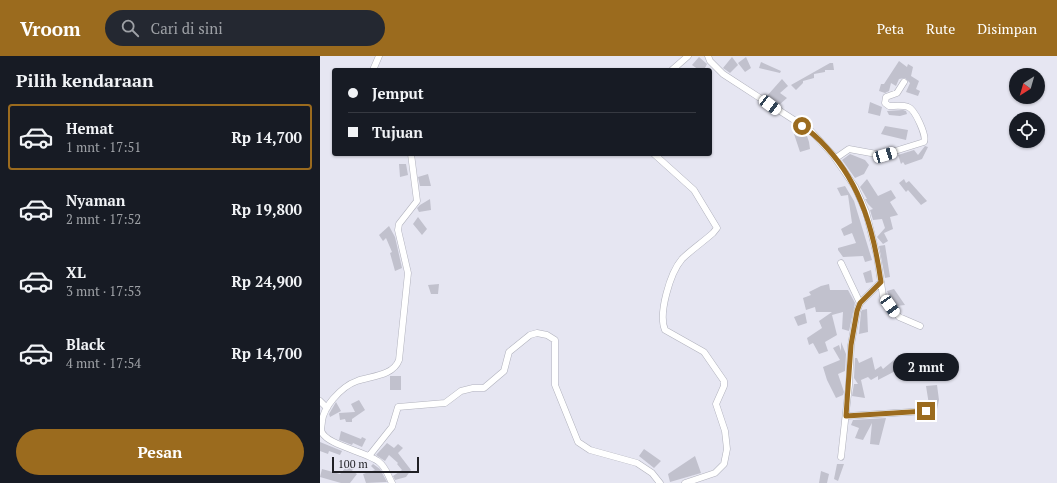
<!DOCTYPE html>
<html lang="id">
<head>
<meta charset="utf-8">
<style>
  :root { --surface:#171b24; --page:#242831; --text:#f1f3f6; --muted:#9ea1a6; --line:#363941; --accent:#9b6b1e }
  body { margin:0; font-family:"PT Serif",serif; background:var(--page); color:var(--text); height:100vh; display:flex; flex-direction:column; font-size:15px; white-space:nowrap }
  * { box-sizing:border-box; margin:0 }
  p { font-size:13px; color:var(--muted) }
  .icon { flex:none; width:22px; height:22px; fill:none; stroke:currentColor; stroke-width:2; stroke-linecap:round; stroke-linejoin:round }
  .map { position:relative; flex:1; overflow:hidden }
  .drawer { display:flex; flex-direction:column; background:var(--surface); width:320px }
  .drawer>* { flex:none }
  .hud { position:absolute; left:12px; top:12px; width:380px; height:88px; border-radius:4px; box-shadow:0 1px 3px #0004; display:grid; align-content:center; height:88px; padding:0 16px; background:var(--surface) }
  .needle { width:26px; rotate:217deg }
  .controls { position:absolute; left:689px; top:12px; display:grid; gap:8px }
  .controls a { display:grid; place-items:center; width:36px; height:36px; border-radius:50%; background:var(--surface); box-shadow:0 1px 3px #0004; font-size:20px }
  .scale { position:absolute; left:12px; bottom:10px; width:87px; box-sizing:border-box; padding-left:4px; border:2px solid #202025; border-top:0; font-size:11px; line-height:14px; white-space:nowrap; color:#202025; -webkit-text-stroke:3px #e6e6f2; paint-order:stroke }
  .end { position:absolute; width:18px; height:18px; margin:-9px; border:5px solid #9b6b1e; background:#fff; box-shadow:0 0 0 2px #fff }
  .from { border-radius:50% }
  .bubble { position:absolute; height:28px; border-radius:14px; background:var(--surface); box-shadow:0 1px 3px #0004; font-size:13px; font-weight:800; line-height:28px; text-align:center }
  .car { position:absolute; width:12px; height:24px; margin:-12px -6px; border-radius:5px; box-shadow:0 0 3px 1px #0007; background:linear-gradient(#fff 24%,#345 0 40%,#fff 0 76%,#345 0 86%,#fff 0) }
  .hud b { display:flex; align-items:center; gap:14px; height:38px; font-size:15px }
  .hud b+b { border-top:1px solid var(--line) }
  .hud i { width:10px; height:10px; background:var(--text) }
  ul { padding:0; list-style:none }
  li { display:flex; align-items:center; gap:12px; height:66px; margin:0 8px 6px; padding:0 8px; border:2px solid transparent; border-radius:4px }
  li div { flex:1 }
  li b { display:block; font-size:15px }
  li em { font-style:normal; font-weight:800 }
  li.current { border-color:var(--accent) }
  li>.icon { width:36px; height:36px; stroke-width:1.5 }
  h2 { padding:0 16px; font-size:18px; line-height:48px }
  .primary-button { display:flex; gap:8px; margin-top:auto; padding:8px 16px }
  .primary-button a { flex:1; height:46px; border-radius:24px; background:var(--accent); color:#fff; font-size:16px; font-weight:800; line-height:46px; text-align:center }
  header { display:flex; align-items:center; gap:24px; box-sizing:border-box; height:56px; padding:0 20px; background:var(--accent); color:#fff }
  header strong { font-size:19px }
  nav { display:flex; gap:22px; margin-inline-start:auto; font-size:14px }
  .search { width:280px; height:36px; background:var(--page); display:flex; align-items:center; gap:10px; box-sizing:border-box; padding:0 14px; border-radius:22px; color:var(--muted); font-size:15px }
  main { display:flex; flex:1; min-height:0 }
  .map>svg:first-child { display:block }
  .building { fill:#c1c1cd }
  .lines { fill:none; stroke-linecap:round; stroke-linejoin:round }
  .minor-casing { stroke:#b1b2bd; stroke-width:7 }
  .minor { stroke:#fff; stroke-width:6 }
  .route { stroke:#9b6b1e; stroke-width:5 }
</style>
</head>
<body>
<header>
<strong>Vroom</strong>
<div class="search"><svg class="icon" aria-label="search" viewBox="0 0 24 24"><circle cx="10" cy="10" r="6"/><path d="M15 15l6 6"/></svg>Cari di sini</div>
<nav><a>Peta</a><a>Rute</a><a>Disimpan</a></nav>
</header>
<main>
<section class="drawer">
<h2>Pilih kendaraan</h2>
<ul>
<li class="current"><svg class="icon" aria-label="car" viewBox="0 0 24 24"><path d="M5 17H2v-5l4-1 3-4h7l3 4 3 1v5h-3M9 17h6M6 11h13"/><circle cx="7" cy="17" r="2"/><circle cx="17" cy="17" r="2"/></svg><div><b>Hemat</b><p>1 mnt · 17:51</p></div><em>Rp 14,700</em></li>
<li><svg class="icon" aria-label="car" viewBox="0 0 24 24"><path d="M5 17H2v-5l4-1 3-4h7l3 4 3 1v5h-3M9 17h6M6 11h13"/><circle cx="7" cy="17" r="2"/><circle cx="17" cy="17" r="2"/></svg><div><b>Nyaman</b><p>2 mnt · 17:52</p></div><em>Rp 19,800</em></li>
<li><svg class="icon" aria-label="car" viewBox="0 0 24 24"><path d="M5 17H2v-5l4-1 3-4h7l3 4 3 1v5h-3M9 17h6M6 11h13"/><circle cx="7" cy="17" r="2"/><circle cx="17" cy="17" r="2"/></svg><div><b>XL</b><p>3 mnt · 17:53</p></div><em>Rp 24,900</em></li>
<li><svg class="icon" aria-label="car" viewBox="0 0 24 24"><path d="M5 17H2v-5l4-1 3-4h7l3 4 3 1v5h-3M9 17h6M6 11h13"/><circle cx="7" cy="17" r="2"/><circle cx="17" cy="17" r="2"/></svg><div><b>Black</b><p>4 mnt · 17:54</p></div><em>Rp 14,700</em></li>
</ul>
<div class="primary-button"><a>Pesan</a></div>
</section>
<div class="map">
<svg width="737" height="427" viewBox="0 0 737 427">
  <rect width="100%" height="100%" fill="#e6e6f2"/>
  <path class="building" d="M 379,1 L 387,8 L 384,14 L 379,14 L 372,9 Z
    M 412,1 L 418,9 L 410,17 L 403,12 Z
    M 426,1 L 431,12 L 425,16 L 418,7 Z
    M 579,5 L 587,11 L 588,8 L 593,11 L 591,20 L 599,25 L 596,33 L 600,35 L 598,40 L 586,36 L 590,27 L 585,22 L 579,23 L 576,30 L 571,27 L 569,35 L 565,37 L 559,35 L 561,28 L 564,28 Z
    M 441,6 L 461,15 L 460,17 L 439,12 Z
    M 510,7 L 513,7 L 514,14 L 505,14 L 505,16 L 494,18 L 494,22 L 483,25 L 483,27 L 476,34 L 471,29 Z
    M 462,23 L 468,30 L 460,37 L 467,42 L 459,49 L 446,41 Z
    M 550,46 L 562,51 L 560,60 L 548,57 Z
    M 583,54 L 586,55 L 587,58 L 580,60 L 569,59 L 567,55 Z
    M 565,70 L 588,74 L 586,84 L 561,78 Z
    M 482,74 L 486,77 L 489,86 L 490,93 L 480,96 L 474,78 Z
    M 605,90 L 608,91 L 602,103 L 585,109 L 583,106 L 581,108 L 578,99 L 594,94 L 598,99 Z
    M 530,98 L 545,104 L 549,109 L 544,118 L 535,122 L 522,104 Z
    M 79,108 L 86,108 L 88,119 L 80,121 Z
    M 108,118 L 111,130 L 100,130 L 98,121 Z
    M 547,123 L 558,140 L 571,134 L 576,142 L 570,146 L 578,159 L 570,161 L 573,173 L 564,177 L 568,185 L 563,188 L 557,181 L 565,172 L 562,163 L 553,164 L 550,154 L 553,153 L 548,148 L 545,143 L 547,143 L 540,131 Z
    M 584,123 L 586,127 L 589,125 L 607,145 L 601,149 L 588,134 L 586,136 L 579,127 Z
    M 525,130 L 534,145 L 552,204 L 545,206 L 543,200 L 523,201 L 518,194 L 518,192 L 536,187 L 532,177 L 524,180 L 521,173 L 532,167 L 528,139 L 521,140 L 517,132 Z
    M 110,143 L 111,154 L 99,156 L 97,152 L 100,149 Z
    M 98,161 L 107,173 L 102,179 L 93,168 Z
    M 69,170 L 75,181 L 82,212 L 75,215 L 70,197 L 72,196 L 66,182 L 63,185 L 59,179 Z
    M 565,189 L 570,221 L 565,222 L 559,190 Z
    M 551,214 L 553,226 L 546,227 L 543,217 Z
    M 119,228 L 118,238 L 111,238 L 108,229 Z
    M 509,228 L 510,234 L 528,234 L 535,247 L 529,275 L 522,273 L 523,256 L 512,259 L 517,279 L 505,286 L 508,295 L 499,298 L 493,287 L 489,289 L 487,282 L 502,272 L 499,265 L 512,256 L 496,256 L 495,251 L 486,254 L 483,242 L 491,239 L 489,236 L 501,230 Z
    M 574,233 L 585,249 L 576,250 L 570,241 L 567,235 Z
    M 547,253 L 548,276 L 539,278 L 541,256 L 542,254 Z
    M 485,257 L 487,267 L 478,270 L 474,261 Z
    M 521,286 L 526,298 L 525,315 L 518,318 L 524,336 L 523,339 L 516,342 L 507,324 L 503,311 L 520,304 L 513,292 L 519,289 L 521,295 Z
    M 581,298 L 587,309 L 558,324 L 558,320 L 551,324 L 548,321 L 541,324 L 545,342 L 532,340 L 534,328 L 538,328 L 534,322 L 535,302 L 537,302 L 539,307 L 552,301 L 555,314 L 561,310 L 563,313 Z
    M 70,320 L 81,320 L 81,334 L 70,334 Z
    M 617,329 L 619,344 L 615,362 L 601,366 L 598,360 L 608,359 L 610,355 L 606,330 Z
    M 39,344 L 45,354 L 32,363 L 32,366 L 26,366 L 25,363 L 20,364 L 19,357 L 35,356 L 31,348 Z
    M 16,346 L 21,355 L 10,361 L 9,358 Z
    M 566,362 L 559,389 L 550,388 L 552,367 L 543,384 L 535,382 L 539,372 L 531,369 L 533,364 Z
    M 21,375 L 41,383 L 42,381 L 46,383 L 42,391 L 33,387 L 32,389 L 19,384 Z
    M 0,386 L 22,395 L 20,399 L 9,395 L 8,398 L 0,395 Z
    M 67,387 L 74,392 L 78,388 L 83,392 L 78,397 L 91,414 L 86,421 L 75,424 L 73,420 L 82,414 L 77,408 L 78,407 L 69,399 L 65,405 L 56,399 Z
    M 324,393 L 341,405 L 334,412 L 319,400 Z
    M 375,400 L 381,417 L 350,426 L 348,418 Z
    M 29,408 L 34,412 L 32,415 L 37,418 L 30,427 L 21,427 L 0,421 L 2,413 L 20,418 Z
    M 53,408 L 60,413 L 67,426 L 46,427 L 43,418 L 55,414 L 51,410 Z
    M 517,408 L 524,408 L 518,425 L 514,423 Z
    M 501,415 L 509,418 L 507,427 L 499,427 Z"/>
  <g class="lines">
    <g class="minor-casing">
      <path id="minor" d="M 388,0 L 390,5 L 403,18 L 491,75 L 513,99 L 535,131 L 546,156 L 557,200 L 563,240 L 579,261 L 600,270
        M 53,14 L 59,0
        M 352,14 L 368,0
        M 334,98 L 374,134 L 397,172 L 393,177 C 383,186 371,194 362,203 C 350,217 338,258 345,274 L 384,296 L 404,325 L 404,330 L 396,348 L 405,375 L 407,393 L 404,408 L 395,417 L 365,427
        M 516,102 L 529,93 L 562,99 L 604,86 C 607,80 595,53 588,51 C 583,49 575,50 569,50 L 565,47 L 566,41 L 577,37 L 584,26
        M 521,207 L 540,247
        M 0,345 L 7,352
        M 526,360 L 606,355
        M 49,400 L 72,371 L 78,351 L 125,347 L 141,335 L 153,332 L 164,332 L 184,315 L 189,296 L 210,279 L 217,277 L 227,279 L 235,284 L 235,329 L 258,386 L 270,394 L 317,407 L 332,417 L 340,427
        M 521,401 L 529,329 L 531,289 L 537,255 L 540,247 L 561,226
        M 72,427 C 68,420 66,411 59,406 C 48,396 4,389 1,374 C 1,372 2,368 2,365 C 3,358 8,349 13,343 C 19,336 28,328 37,325 C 51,320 73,320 79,304 L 88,217 L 78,174 L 79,168 L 97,145 L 91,98"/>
    </g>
    <use href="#minor" class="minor"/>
  </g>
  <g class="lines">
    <path class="route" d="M 482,70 C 492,76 499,83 507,92 C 542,130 554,177 561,226 L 540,247 L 537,255 L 531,289 L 526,360 L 606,355"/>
  </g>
</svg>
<div class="controls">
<a><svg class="needle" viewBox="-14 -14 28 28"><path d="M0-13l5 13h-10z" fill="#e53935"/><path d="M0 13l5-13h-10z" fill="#9ea1a6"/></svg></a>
<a><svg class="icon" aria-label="locate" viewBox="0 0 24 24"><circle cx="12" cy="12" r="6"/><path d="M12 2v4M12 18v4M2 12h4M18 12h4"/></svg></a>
</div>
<div class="scale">100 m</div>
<i class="end from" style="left:482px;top:70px"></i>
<i class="end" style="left:606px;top:355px"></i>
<div class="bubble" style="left:573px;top:297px;width:66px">2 mnt</div>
<i class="car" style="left:450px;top:49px;rotate:127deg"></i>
<i class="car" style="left:565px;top:99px;rotate:74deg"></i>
<i class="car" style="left:570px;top:250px;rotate:145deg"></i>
<div class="hud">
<b><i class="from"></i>Jemput</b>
<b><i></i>Tujuan</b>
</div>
</div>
</main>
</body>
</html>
